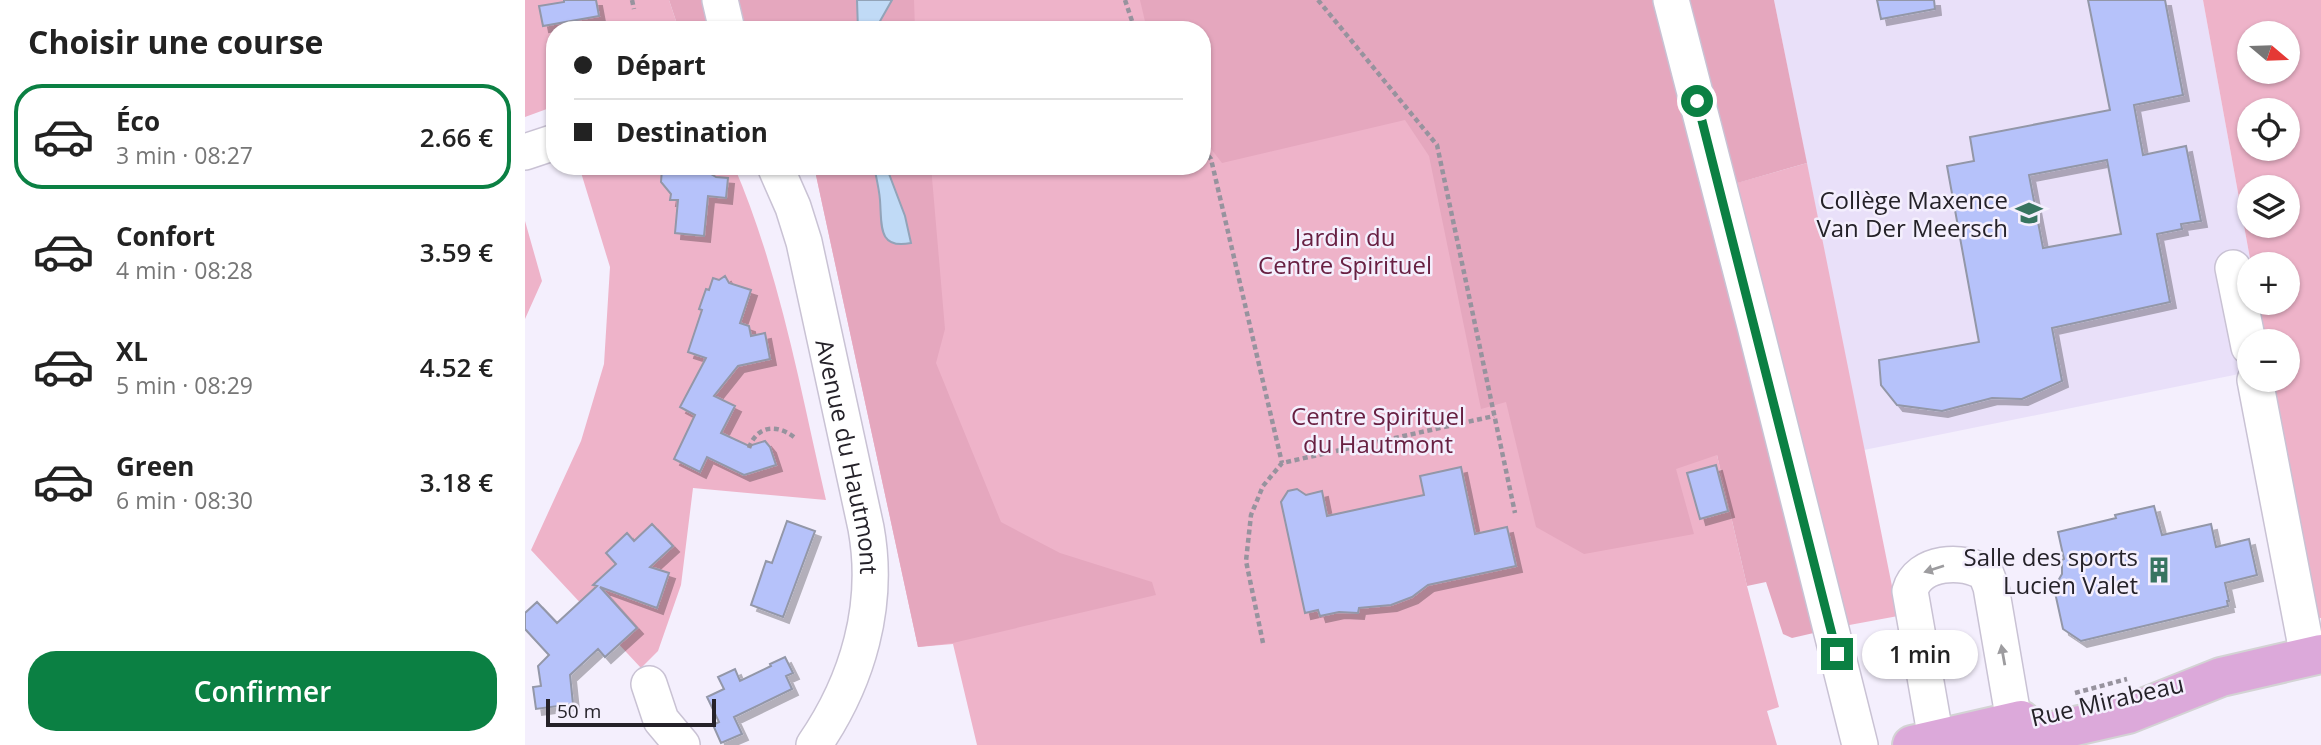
<!DOCTYPE html>
<html lang="fr">
<head>
<meta charset="utf-8">
<style>
  :root { --surface:#fff; --page:#f6f6f6; --text:#222; --muted:#767676; --line:#e0e0e0; --accent:#0b8043 }
  body { margin:0; font-family:"Open Sans",sans-serif; background:var(--page); color:var(--text); height:100vh; display:flex; flex-direction:column; font-size:26px; white-space:nowrap }
  * { box-sizing:border-box; margin:0 }
  p { font-size:23px; color:var(--muted) }
  .icon { flex:none; width:38px; height:38px; fill:none; stroke:currentColor; stroke-width:2; stroke-linecap:round; stroke-linejoin:round }
  .map { position:relative; flex:1; overflow:hidden }
  .panel { display:flex; flex-direction:column; background:var(--surface); width:525px }
  .panel>* { flex:none }
  .guide { position:absolute; left:21px; top:21px; width:665px; height:154px; border-radius:28px; box-shadow:0 2px 5px #0004; display:grid; align-content:center; height:154px; padding:0 28px; background:var(--surface) }
  .needle { width:46px; rotate:109deg }
  .controls { position:absolute; left:1712px; top:21px; display:grid; gap:14px }
  .controls a { display:grid; place-items:center; width:63px; height:63px; border-radius:50%; background:var(--surface); box-shadow:0 2px 5px #0004; font-size:35px }
  .scale { position:absolute; left:21px; bottom:18px; width:170px; box-sizing:border-box; padding-left:7px; border:4px solid #252229; border-top:0; font-size:19px; line-height:24px; white-space:nowrap; color:#252229; -webkit-text-stroke:5px #f4effd; paint-order:stroke }
  .end { position:absolute; width:32px; height:32px; margin:-16px; border:9px solid #0b8043; background:#fff; box-shadow:0 0 0 4px #fff }
  .from { border-radius:50% }
  .bubble { position:absolute; height:49px; border-radius:24px; background:var(--surface); box-shadow:0 2px 5px #0004; font-size:23px; font-weight:600; line-height:49px; text-align:center }
  .guide b { display:flex; align-items:center; gap:24px; height:66px; font-size:26px }
  .guide b+b { border-top:2px solid var(--line) }
  .guide i { width:18px; height:18px; background:var(--text) }
  ul { padding:0; list-style:none }
  li { display:flex; align-items:center; gap:21px; height:105px; margin:0 14px 10px; padding:0 14px; border:4px solid transparent; border-radius:28px }
  li div { flex:1 }
  li b { display:block; font-size:26px }
  li em { font-style:normal; font-weight:600 }
  li.on { border-color:var(--accent) }
  li>.icon { width:63px; height:63px; stroke-width:1.5 }
  h2 { padding:0 28px; font-size:32px; line-height:84px }
  .action { display:flex; gap:14px; margin-top:auto; padding:14px 28px }
  .action a { flex:1; height:80px; border-radius:28px; background:var(--accent); color:#fff; font-size:28px; font-weight:600; line-height:80px; text-align:center }
  main { display:flex; flex:1; min-height:0 }
  .map>svg:first-child { display:block }
  .built { fill:#e9e0f9 }
  .green { fill:#eeb3c9; fill-rule:evenodd }
  .forest { fill:#e5a7be }
  .water { fill:#c0daf6; stroke:#92a3b8; stroke-width:2 }
  .building { fill:#b6c2fa; stroke:#9397a8; stroke-width:2; fill-rule:evenodd; filter:url(#shadow) }
  .lines { fill:none; stroke-linecap:round; stroke-linejoin:round }
  .minor-casing { stroke:#c9c2d4; stroke-width:38 }
  .major-casing { stroke:#d3d3d4; stroke-width:42 }
  .path { stroke:#97939e; stroke-width:4.5; stroke-dasharray:5 3.5; stroke-linecap:butt }
  .minor { stroke:#fff; stroke-width:35 }
  .major { stroke:#dca9da; stroke-width:38 }
  .oneway { fill:#9d9c9f }
  .route { stroke:#0b8043; stroke-width:9 }
  .labels { text-anchor:middle; dominant-baseline:central; stroke-width:5; stroke-linejoin:round; paint-order:stroke }
  .poi-label { font-size:24px; fill:#252229; stroke:#f4effd; text-anchor:end }
  .park-label { font-size:24px; fill:#682042; stroke:#f4effd }
  .street-label { font-size:24px; fill:#252229; stroke:#f4effd }
</style>
</head>
<body>
<main>
<section class="panel">
<h2>Choisir une course</h2>
<ul>
<li class="on"><svg class="icon" aria-label="car" viewBox="0 0 24 24"><path d="M5 17H2v-5l4-1 3-4h7l3 4 3 1v5h-3M9 17h6M6 11h13"/><circle cx="7" cy="17" r="2"/><circle cx="17" cy="17" r="2"/></svg><div><b>Éco</b><p>3 min · 08:27</p></div><em>2.66 €</em></li>
<li><svg class="icon" aria-label="car" viewBox="0 0 24 24"><path d="M5 17H2v-5l4-1 3-4h7l3 4 3 1v5h-3M9 17h6M6 11h13"/><circle cx="7" cy="17" r="2"/><circle cx="17" cy="17" r="2"/></svg><div><b>Confort</b><p>4 min · 08:28</p></div><em>3.59 €</em></li>
<li><svg class="icon" aria-label="car" viewBox="0 0 24 24"><path d="M5 17H2v-5l4-1 3-4h7l3 4 3 1v5h-3M9 17h6M6 11h13"/><circle cx="7" cy="17" r="2"/><circle cx="17" cy="17" r="2"/></svg><div><b>XL</b><p>5 min · 08:29</p></div><em>4.52 €</em></li>
<li><svg class="icon" aria-label="car" viewBox="0 0 24 24"><path d="M5 17H2v-5l4-1 3-4h7l3 4 3 1v5h-3M9 17h6M6 11h13"/><circle cx="7" cy="17" r="2"/><circle cx="17" cy="17" r="2"/></svg><div><b>Green</b><p>6 min · 08:30</p></div><em>3.18 €</em></li>
</ul>
<div class="action"><a>Confirmer</a></div>
</section>
<div class="map">
<svg width="1796" height="745" viewBox="0 0 1796 745">
  <defs>
    <filter id="shadow"><feDropShadow dx="6" dy="6" stdDeviation="0" flood-color="#0004"/></filter>
  </defs>
  <rect width="100%" height="100%" fill="#f4effd"/>
  <path class="built" d="M 1249,0 L 1678,0 L 1726,264 L 1724,264 L 1724,372 L 1339,450 Z"/>
  <path class="green" d="M 0,0 L 144,0 L 154,30 L 30,30 L 30,106 L 0,117 Z
    M 252,0 L 1061,0 L 1192,455 L 1222,586 L 1254,707 L 1242,711 L 1252,745 L 452,745 L 428,644 L 393,647 L 289,166 L 677,166 L 677,30 L 259,30 Z
    M 1678,0 L 1796,0 L 1796,618 L 1791,619 L 1746,380 L 1762,380 L 1762,341 L 1740,341 L 1733,303 L 1762,303 L 1762,264 L 1726,264 ZM 1724,33 L 1762,33 L 1762,72 L 1724,72 ZM 1724,110 L 1762,110 L 1762,149 L 1724,149 ZM 1724,187 L 1762,187 L 1762,226 L 1724,226 Z
    M 1282,163 L 1373,616 L 1319,626 L 1208,184 Z
    M 54,166 L 209,166 C 255,273 275,388 301,500 L 168,488 L 156,585 L 133,651 L 116,668 L 6,550 L 56,441 L 79,364 L 85,267 Z
    M 0,221 L 17,281 L 0,319 Z"/>
  <path class="forest" d="M 144,0 L 332,0 L 333,30 L 154,30 Z
    M 367,0 L 389,0 L 390,30 L 350,30 Z
    M 615,0 L 1249,0 L 1282,163 L 1209,184 L 1319,626 L 1267,638 L 1258,634 L 1241,582 L 1222,586 L 1192,455 L 1151,469 L 1169,534 L 1059,554 L 1011,527 L 981,402 L 956,409 L 904,156 L 880,120 L 697,163 L 677,137 L 677,30 L 622,30 Z
    M 289,166 L 349,166 L 354,197 L 386,243 L 380,216 L 361,166 L 406,166 L 420,329 L 411,363 L 476,522 L 535,553 L 627,582 L 631,595 L 428,643 L 393,647 Z"/>
  <path class="water" d="M 332,0 L 367,0 L 350,30 L 333,30 Z
    M 349,166 L 361,166 L 380,216 L 386,243 C 352,250 357,224 355,200 C 354,188 351,177 349,166 Z"/>
  <path class="building" d="M 39,0 L 71,0 L 74,16 L 18,26 L 14,6 L 39,2 Z
    M 1352,0 L 1409,0 L 1410,9 L 1356,19 Z
    M 1563,0 L 1640,0 L 1658,95 L 1609,105 L 1618,155 L 1661,146 L 1676,221 L 1656,224 L 1657,229 L 1632,234 L 1645,302 L 1527,328 L 1537,381 L 1497,399 L 1467,398 L 1417,411 L 1372,405 L 1356,385 L 1354,360 L 1454,342 L 1422,166 L 1449,161 L 1445,137 L 1585,110 ZM 1582,160 L 1596,234 L 1518,248 L 1504,175 Z
    M 137,169 L 177,172 L 181,171 L 191,177 L 203,178 L 201,198 L 183,196 L 179,236 L 150,233 L 153,200 L 145,200 L 146,194 L 136,182 Z
    M 200,276 L 204,283 L 226,290 L 215,323 L 224,326 L 226,336 L 240,333 L 245,359 L 213,366 L 189,396 L 210,406 L 196,433 L 224,446 L 240,441 L 245,447 L 251,465 L 219,475 L 182,457 L 175,472 L 149,459 L 170,415 L 155,407 L 181,358 L 163,352 L 177,310 L 174,309 L 181,289 L 184,290 L 188,278 L 194,280 Z
    M 1191,465 L 1203,511 L 1175,519 L 1162,473 Z
    M 936,467 L 950,534 L 982,527 L 991,566 L 903,585 L 887,597 L 866,605 L 834,608 L 833,613 L 814,612 L 795,616 L 793,610 L 780,613 L 756,502 L 763,491 L 772,489 L 781,495 L 797,491 L 802,516 L 899,495 L 895,476 Z
    M 1629,506 L 1637,535 L 1686,524 L 1691,547 L 1724,539 L 1732,575 L 1700,583 L 1704,601 L 1702,601 L 1703,606 L 1556,641 L 1538,629 L 1529,588 L 1537,574 L 1537,560 L 1539,559 L 1533,532 L 1591,518 L 1590,515 Z
    M 262,521 L 290,531 L 258,617 L 226,605 L 241,561 L 247,563 Z
    M 127,524 L 148,546 L 125,567 L 144,573 L 132,608 L 75,587 L 112,628 L 80,657 L 73,649 L 45,675 L 48,704 L 11,709 L 8,687 L 16,686 L 13,666 L 24,655 L 0,629 L 0,613 L 12,602 L 32,623 L 72,586 L 68,585 L 91,564 L 81,553 L 102,533 L 109,541 Z
    M 260,657 L 268,673 L 261,676 L 267,689 L 209,717 L 217,734 L 196,743 L 188,725 L 194,722 L 182,697 L 199,689 L 193,677 L 210,669 L 215,681 L 246,666 L 245,664 Z"/>
  <g class="lines">
    <g class="minor-casing">
      <g id="minor">
        <path d="M 195,0 L 202,30"/>
        <path d="M 1146,0 L 1230,326 L 1335,745"/>
        <path d="M 0,152 L 30,142"/>
        <path id="s1" d="M 250,166 L 268,207 L 279,242 L 341,528 C 355,605 333,681 289,745"/>
        <path d="M 1708,268 L 1724,347"/>
        <path d="M 1730,380 L 1783,657"/>
        <path d="M 124,684 L 136,720 L 157,745"/>
        <path d="M 1412,745 L 1385,591 C 1393,561 1439,558 1461,574 L 1466,587 L 1492,739"/>
      </g>
    </g>
    <g class="major-casing">
      <path id="major" d="M 1387,745 L 1496,720
        M 1467,745 L 1603,714 L 1696,677 L 1796,654"/>
    </g>
    <path class="path" d="M 107,0 L 109,9
      M 600,0 L 610,30
      M 793,0 L 912,145 L 990,513
      M 677,149 L 686,159 L 757,463
      M 224,448 C 232,425 252,424 269,437
      M 738,643 L 721,561 L 726,515 L 738,486 L 757,463 L 969,416
      M 1550,693 L 1602,679"/>
    <use href="#minor" class="minor"/>
    <use href="#major" class="major"/>
  </g>
  <defs><path id="oneway-solid" d="M-6-.8H1V-3.2L6.5 0L1 3.2V.8H-6Z" transform="scale(1.75)"/></defs>
  <g class="oneway">
    <use href="#oneway-solid" transform="translate(1409 569) rotate(162)"/>
    <use href="#oneway-solid" transform="translate(1478 655) rotate(-100)"/>
  </g>
  <g class="lines">
    <path class="route" d="M 1172,101 L 1312,654"/>
  </g>
  <defs>
    <g id="school-bare" transform="scale(2.1)"><path d="M0-5L7-2L0 1L-7-2ZM-4 1L0 2.5L4 1V4Q0 6-4 4Z" fill="#377460" stroke="#f4effd" stroke-width="2.5" paint-order="stroke"/></g>
    <g id="building-bare" transform="scale(2.1)"><path d="M-4-6H4V6H1V3H-1V6H-4ZM-2.5-4.3h1.7v1.8h-1.7ZM.8-4.3h1.7v1.8H.8ZM-2.5-1h1.7V.8h-1.7ZM.8-1h1.7V.8H.8Z" fill="#377460" stroke="#f4effd" stroke-width="2.5" paint-order="stroke"/></g>
  </defs>
  <g fill-rule="evenodd">
    <use href="#school-bare" x="1504" y="213"/>
    <use href="#building-bare" x="1634" y="570"/>
  </g>
  <g class="labels">
    <g class="poi-label">
      <text x="1483" y="199">Collège Maxence<tspan x="1483" dy="28">Van Der Meersch</tspan></text>
      <text x="1613" y="556">Salle des sports<tspan x="1613" dy="28">Lucien Valet</tspan></text>
    </g>
    <g class="park-label">
      <text x="820" y="236">Jardin du<tspan x="820" dy="28">Centre Spirituel</tspan></text>
      <text x="853" y="415">Centre Spirituel<tspan x="853" dy="28">du Hautmont</tspan></text>
    </g>
    <g class="street-label">
      <text stroke="none"><textPath href="#s1" startOffset="301">Avenue du Hautmont</textPath></text>
      <text transform="translate(1582 700) rotate(-13)">Rue Mirabeau</text>
    </g>
  </g>
</svg>
<div class="controls">
<a><svg class="needle" viewBox="-14 -14 28 28"><path d="M0-13l5 13h-10z" fill="#e53935"/><path d="M0 13l5-13h-10z" fill="#767676"/></svg></a>
<a><svg class="icon" aria-label="locate" viewBox="0 0 24 24"><circle cx="12" cy="12" r="6"/><path d="M12 2v4M12 18v4M2 12h4M18 12h4"/></svg></a>
<a><svg class="icon" aria-label="layers" viewBox="0 0 24 24"><path d="M12 4l9 5-9 5-9-5zM3 14l9 5 9-5"/></svg></a>
<a>+</a>
<a>−</a>
</div>
<div class="scale">50 m</div>
<i class="end from" style="left:1172px;top:101px"></i>
<i class="end" style="left:1312px;top:654px"></i>
<div class="bubble" style="left:1337px;top:630px;width:116px">1 min</div>
<div class="guide">
<b><i class="from"></i>Départ</b>
<b><i></i>Destination</b>
</div>
</div>
</main>
</body>
</html>
